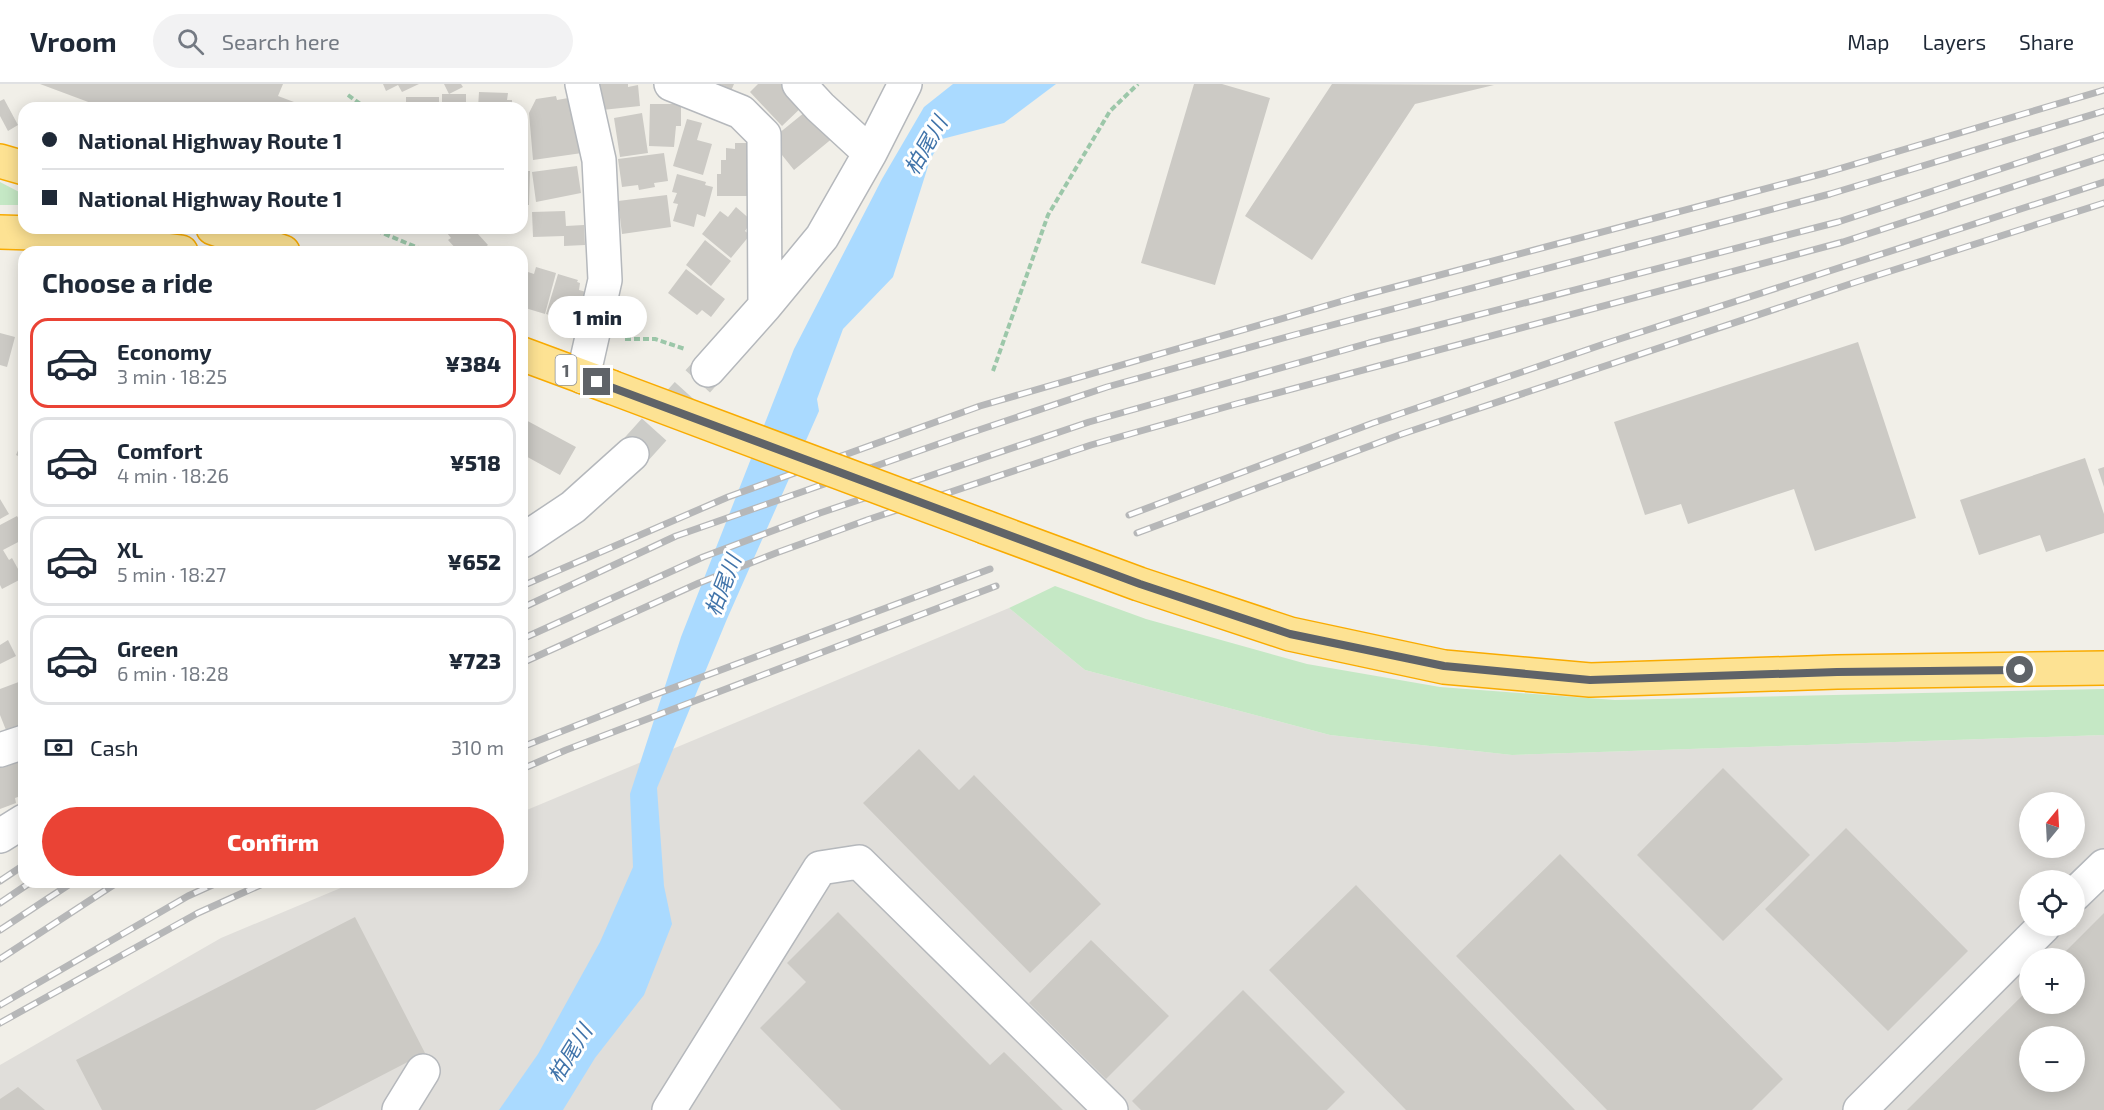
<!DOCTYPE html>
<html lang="en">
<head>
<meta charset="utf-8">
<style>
  :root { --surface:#fff; --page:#f2f2f3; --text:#1f2937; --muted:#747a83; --line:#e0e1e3; --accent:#ea4335 }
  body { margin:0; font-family:"Exo 2","Noto Sans JP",sans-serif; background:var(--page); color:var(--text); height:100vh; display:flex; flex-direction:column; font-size:22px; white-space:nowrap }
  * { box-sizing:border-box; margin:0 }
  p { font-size:20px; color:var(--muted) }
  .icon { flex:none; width:33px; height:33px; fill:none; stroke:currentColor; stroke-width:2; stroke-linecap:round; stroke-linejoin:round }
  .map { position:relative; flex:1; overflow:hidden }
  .panel { position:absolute; left:18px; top:162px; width:510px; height:642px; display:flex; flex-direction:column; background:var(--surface); border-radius:18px; box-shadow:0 3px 15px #0003 }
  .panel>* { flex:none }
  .banner { position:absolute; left:18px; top:18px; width:510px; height:132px; border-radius:18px; box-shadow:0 3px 15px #0003; display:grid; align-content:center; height:132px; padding:0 24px; background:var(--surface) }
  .needle { width:39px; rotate:18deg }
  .fabs { position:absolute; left:2019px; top:708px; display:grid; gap:12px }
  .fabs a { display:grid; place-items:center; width:66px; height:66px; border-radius:50%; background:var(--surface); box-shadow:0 3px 15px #0003; font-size:30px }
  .end { position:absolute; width:27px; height:27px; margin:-14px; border:8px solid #5f6368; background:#fff; box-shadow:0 0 0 3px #fff }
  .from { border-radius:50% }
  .bubble { position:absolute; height:42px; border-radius:21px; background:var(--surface); box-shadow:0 3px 15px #0003; font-size:20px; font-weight:800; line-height:42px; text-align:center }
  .banner b { display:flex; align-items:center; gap:21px; height:57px; font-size:22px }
  .banner b+b { border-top:2px solid var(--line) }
  .banner i { width:15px; height:15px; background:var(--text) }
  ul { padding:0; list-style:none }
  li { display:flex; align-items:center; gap:18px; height:90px; margin:0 12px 9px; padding:0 12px; border:3px solid var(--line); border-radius:18px }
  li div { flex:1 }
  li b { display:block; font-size:22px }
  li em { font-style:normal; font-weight:800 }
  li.current { border-color:var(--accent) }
  li>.icon { width:54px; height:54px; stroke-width:1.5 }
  h2 { padding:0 24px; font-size:27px; line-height:72px }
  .pay { display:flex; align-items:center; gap:15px; height:66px; padding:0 24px; font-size:22px }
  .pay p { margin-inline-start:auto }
  .action { display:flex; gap:12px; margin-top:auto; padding:12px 24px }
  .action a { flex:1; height:69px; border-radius:36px; background:var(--accent); color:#fff; font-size:24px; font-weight:800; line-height:69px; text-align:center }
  header { display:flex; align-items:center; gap:36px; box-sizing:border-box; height:84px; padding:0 30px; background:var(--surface); border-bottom:2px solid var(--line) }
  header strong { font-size:28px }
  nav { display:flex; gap:33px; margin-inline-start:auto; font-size:21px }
  .search { width:420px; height:54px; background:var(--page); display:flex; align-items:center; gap:15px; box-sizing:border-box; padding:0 21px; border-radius:33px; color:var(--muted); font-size:22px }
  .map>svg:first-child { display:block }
  .industrial { fill:#e0deda; fill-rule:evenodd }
  .green { fill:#c5e8c5 }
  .water { fill:#aadaff }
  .building { fill:#cccac5; fill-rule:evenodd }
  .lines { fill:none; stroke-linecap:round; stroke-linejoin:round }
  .minor-tunnel { stroke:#ccccc8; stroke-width:33; stroke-dasharray:33 16; stroke-linecap:butt }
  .minor-casing { stroke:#b5b8bc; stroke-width:36 }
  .highway-casing { stroke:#f9ab00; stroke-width:36 }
  .path { stroke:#9cc7a9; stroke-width:4; stroke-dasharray:6 3; stroke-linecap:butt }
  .minor { stroke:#fff; stroke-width:33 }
  .highway { stroke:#fde293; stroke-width:33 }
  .rail-casing { stroke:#b6b7b8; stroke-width:7 }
  .rail { stroke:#fff; stroke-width:4.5; stroke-dasharray:14; stroke-linecap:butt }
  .highway-bridge-casing { stroke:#f9ab00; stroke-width:36; stroke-linecap:butt }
  .highway-bridge { stroke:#fde293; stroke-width:33 }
  .route { stroke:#5f6368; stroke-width:8 }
  .labels { text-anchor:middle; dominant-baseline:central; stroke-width:6; stroke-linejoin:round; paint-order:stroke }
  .shield { fill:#fff; stroke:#8f9295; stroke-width:1.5 }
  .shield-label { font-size:18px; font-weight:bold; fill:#5f6368 }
  .water-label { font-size:21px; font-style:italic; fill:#4174aa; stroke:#fff }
</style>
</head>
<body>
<header>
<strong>Vroom</strong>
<div class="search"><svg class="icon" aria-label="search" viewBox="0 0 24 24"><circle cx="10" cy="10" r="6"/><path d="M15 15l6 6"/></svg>Search here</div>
<nav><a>Map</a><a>Layers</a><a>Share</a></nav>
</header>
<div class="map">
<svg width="2104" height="1026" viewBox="0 0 2104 1026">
  <rect width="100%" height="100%" fill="#f1efe8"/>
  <path class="industrial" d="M 1009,524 L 1085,586 L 1330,651 L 1512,671 L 2104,651 L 2104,1026 L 0,1026 L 0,981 L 221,854 L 355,798 L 522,798 L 522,728 ZM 2030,718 L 2074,718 L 2074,764 L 2030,764 ZM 2030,796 L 2074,796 L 2074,842 L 2030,842 ZM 2030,874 L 2074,874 L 2074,920 L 2030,920 ZM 2030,952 L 2074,952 L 2074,998 L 2030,998 Z"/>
  <path class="green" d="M 0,98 L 23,110 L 24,118 L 21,121 L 0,121 Z
    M 1055,502 L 1146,535 L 1307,580 L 1440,603 L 1615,616 L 2104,605 L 2104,651 L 1512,671 L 1330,651 L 1085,586 L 1009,524 Z"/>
  <path class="water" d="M 953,0 L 1056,0 L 1004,39 L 942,55 L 930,76 L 893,193 L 843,245 L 817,315 L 819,327 L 727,535 L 657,704 L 664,802 L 672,840 L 644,911 L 595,974 L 563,1026 L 499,1026 L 538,970 L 600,858 L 633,783 L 630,710 L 681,553 L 794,265 L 882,95 L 924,23 Z"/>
  <path class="building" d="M 40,0 L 283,0 L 278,12 L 310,24 L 98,24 L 99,22 Z
    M 383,0 L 419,0 L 402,8 L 398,1 L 386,7 Z
    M 444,0 L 461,0 L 463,3 L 449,10 L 466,10 L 466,24 L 442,24 L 442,10 L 449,10 Z
    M 598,0 L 628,0 L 628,3 L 638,1 L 640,22 L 602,26 Z
    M 715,0 L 734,0 L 731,7 Z
    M 758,0 L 786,0 L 805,20 L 782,42 L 750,8 Z
    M 1194,0 L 1222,0 L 1270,14 L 1215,201 L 1141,179 Z
    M 1332,0 L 1494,1 L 1415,20 L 1312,176 L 1245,132 Z
    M 479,8 L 508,9 L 507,16 L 512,16 L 512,24 L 478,24 Z
    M 556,12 L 557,16 L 574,13 L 582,69 L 533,76 L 529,29 L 536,15 Z
    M 406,13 L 439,13 L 439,24 L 406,24 Z
    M 4,15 L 18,41 L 8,47 L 0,32 L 0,17 Z
    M 650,20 L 681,20 L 681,42 L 676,42 L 674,63 L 649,62 Z
    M 810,24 L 834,53 L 794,86 L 778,66 L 782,63 L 778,58 L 782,54 L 778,50 Z
    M 642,29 L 648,69 L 620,73 L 614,34 Z
    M 687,35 L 702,39 L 697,56 L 712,60 L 703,91 L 673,82 Z
    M 522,53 L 528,53 L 528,77 L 522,77 Z
    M 735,59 L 752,59 L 751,112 L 717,112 L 717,90 L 721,90 L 721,76 L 726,76 L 726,64 L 735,65 Z
    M 664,69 L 668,97 L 654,99 L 655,103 L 639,106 L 638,101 L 622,103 L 618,75 Z
    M 577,82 L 581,109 L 536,118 L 532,88 Z
    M 522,87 L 530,87 L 529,121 L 522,121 Z
    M 677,90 L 706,98 L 705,101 L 713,103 L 705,133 L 697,130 L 694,143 L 673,137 L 678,120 L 673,119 L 677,109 L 672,108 Z
    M 667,111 L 671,143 L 622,150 L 618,117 Z
    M 736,123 L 752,137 L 745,147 L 750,151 L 731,174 L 702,150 L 720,127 L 728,133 Z
    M 565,127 L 566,142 L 584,141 L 585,161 L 564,162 L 564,152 L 533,153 L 532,128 Z
    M 443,144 L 484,144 L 478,150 L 488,161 L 479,168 L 466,168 L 462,163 L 458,167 L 448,156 L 451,154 Z
    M 705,156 L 731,177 L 711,202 L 686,181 Z
    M 536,183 L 556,189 L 545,230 L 522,223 L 522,202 L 528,188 L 534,190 Z
    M 686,185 L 725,215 L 711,233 L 702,226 L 697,231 L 668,209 Z
    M 558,190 L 578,196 L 577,198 L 580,199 L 579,206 L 586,208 L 584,215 L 588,216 L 582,237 L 560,231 L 559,234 L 546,230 Z
    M 0,249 L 15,253 L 7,283 L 0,281 Z
    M 1858,258 L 1916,434 L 1815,467 L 1794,405 L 1688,440 L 1681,420 L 1645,431 L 1614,338 Z
    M 522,334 L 576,363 L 560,391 L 522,370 Z
    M 24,353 L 24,375 L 16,371 Z
    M 2085,374 L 2104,430 L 2104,449 L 2046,468 L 2040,451 L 1979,471 L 1960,416 Z
    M 2104,383 L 2104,403 L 2098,385 Z
    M 0,415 L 9,430 L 0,435 Z
    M 17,432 L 24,444 L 24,455 L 3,466 L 9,476 L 12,474 L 23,494 L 2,505 L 0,501 L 0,441 Z
    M 8,556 L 16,572 L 0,580 L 0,561 Z
    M 24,596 L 24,645 L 8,651 L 0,631 L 0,605 Z
    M 919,665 L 959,706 L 974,691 L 1101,820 L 1030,889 L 863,719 Z
    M 24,673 L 24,711 L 15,714 L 16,719 L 0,725 L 0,681 Z
    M 1723,684 L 1810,771 L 1723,857 L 1637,771 Z
    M 1846,744 L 1968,867 L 1888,947 L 1765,825 Z
    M 1560,770 L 1783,995 L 1752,1026 L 1607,1026 L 1456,872 Z
    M 1356,801 L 1575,1026 L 1406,1026 L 1269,886 Z
    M 838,828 L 990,981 L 1004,968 L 1063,1026 L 841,1026 L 760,944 L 806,898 L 787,879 Z
    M 2104,829 L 2104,1026 L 1907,1026 L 2030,904 L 2030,920 L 2074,920 L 2074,874 L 2059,874 ZM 2030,952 L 2074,952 L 2074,998 L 2030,998 Z
    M 355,833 L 425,969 L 315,1026 L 102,1026 L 76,976 Z
    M 1091,856 L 1169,932 L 1106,995 L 1029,919 Z
    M 1243,906 L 1345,1008 L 1327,1026 L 1141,1026 L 1132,1017 Z
    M 18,1003 L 45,1026 L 0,1026 L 0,1015 Z"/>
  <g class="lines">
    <path class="minor-tunnel" d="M 632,370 L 708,286"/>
    <g class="minor-casing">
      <path id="minor" d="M 582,0 L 599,76 L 605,196 L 583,293
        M 671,0 L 741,28 L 764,51 L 765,222
        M 799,0 L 820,23 L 870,69
        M 708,286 L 765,222 L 822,153 L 870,69 L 905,0
        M 522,457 L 573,423 L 632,370
        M 0,666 L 24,658
        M 0,752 L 24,737
        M 2074,811 L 2104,782
        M 399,1026 L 423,987
        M 669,1026 L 820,784 L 859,778 L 1111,1026
        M 1860,1026 L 2044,842"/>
    </g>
    <g class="highway-casing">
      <path id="highway" d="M 0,77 L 24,84
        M 213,144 L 283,168
        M 0,148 L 33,149 L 181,168
        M 522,270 L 611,303
        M 985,443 L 1139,500 L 1290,550 L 1444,583 L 1590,596 L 1837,588 L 2104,584"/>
    </g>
    <path class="path" d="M 348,11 L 366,24
      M 382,144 L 380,148 L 428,168
      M 625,255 L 655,255 L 685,265
      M 993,287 L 1048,131 L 1110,27 L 1138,0"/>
    <use href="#minor" class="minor"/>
    <use href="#highway" class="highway"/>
    <g class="rail-casing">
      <path id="rail" d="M 1129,431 L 1373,339 L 1604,260 L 2104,98
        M 1137,449 L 1402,350 L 1853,199 L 2104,119
        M 522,502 L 728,413 L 980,322 L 1353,214 L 1825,89 L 2104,6
        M 522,524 L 676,452 L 967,350 L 1107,303 L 1294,251 L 1830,110 L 2104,27
        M 522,555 L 703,473 L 820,429 L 1089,338 L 1369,259 L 1838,138 L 2104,51
        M 522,579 L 699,499 L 776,469 L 867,436 L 1091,361 L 1236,320 L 1843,158 L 2104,73
        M 522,663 L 646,614 L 990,485
        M 522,685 L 566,666 L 996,502
        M 0,797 L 24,781
        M 0,819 L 31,798
        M 0,846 L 73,798
        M 0,875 L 118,798
        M 0,921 L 188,812 L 219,798
        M 0,939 L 198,829 L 267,798"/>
    </g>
    <use href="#rail" class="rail"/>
    <g class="highway-bridge-casing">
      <path id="highway-bridge" d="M 611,303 L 985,443"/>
    </g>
    <use href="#highway-bridge" class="highway-bridge"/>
  </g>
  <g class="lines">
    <path class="route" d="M 597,298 L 1140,500 L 1290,550 L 1444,582 L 1590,596 L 1837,588 L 2020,586"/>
  </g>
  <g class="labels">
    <rect class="shield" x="555.5" y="271" width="21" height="30" rx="4.5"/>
    <g class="shield-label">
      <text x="566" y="286">1</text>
    </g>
    <g class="water-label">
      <text transform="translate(925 61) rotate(-60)">柏尾川</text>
      <text transform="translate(722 501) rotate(-69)">柏尾川</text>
      <text transform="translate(569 969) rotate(-58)">柏尾川</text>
    </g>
  </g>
</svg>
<div class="fabs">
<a><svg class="needle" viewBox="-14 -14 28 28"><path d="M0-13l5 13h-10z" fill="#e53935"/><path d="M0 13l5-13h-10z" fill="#747a83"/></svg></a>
<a><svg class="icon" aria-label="locate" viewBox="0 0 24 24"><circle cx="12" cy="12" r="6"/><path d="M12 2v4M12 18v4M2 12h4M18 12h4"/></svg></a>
<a>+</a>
<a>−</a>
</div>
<i class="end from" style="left:2020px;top:586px"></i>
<i class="end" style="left:597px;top:298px"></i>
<div class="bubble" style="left:548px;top:212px;width:99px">1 min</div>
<div class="banner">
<b><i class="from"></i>National Highway Route 1</b>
<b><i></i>National Highway Route 1</b>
</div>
<section class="panel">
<h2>Choose a ride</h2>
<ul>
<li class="current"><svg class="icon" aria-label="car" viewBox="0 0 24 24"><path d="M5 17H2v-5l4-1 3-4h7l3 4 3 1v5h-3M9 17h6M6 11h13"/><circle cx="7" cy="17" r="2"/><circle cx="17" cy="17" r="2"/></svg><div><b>Economy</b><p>3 min · 18:25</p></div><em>¥384</em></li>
<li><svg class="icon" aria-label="car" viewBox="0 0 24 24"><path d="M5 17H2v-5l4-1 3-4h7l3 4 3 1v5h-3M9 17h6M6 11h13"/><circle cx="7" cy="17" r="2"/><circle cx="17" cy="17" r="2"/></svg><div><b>Comfort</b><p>4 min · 18:26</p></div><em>¥518</em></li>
<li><svg class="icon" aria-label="car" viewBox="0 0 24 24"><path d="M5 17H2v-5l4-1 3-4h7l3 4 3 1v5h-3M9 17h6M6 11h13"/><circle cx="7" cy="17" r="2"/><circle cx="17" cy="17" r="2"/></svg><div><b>XL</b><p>5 min · 18:27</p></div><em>¥652</em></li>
<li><svg class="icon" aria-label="car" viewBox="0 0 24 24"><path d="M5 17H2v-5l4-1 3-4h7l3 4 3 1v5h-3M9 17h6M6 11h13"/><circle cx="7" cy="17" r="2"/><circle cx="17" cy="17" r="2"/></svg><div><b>Green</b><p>6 min · 18:28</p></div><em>¥723</em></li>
</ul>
<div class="pay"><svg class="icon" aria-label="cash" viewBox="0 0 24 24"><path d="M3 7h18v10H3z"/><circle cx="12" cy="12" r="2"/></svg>Cash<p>310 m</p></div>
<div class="action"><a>Confirm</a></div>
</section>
</div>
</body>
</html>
